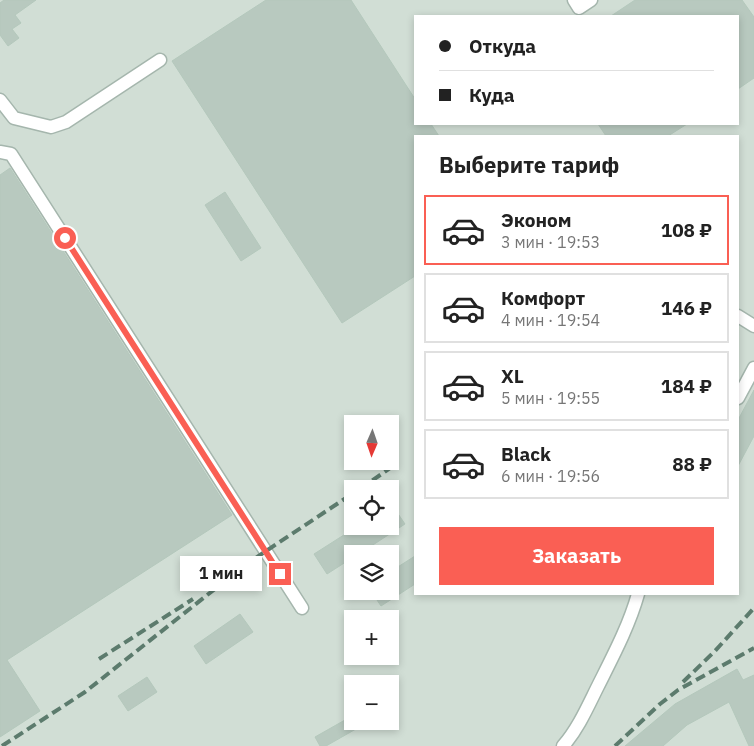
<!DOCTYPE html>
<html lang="ru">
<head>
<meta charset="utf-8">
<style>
  :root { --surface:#fff; --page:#f2f2f2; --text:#222; --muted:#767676; --line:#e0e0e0; --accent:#fa5f54 }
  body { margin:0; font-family:"IBM Plex Sans",sans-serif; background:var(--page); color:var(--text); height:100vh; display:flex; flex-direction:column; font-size:19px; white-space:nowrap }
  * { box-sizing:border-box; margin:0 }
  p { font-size:16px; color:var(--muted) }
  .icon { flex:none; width:28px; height:28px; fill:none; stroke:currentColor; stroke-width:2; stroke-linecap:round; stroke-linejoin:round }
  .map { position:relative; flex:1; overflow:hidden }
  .side { position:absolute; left:414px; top:135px; width:325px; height:460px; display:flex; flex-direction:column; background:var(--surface); border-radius:0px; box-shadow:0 2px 8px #0003 }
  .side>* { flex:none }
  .hud { position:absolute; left:414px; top:15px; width:325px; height:110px; border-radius:0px; box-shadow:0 2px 8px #0003; display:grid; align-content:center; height:110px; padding:0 25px; background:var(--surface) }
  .needle { width:32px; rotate:182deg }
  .fabs { position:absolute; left:344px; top:415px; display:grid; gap:10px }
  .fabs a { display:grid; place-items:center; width:55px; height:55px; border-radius:0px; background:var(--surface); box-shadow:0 2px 8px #0003; font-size:25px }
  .end { position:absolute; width:22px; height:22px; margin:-11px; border:6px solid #fa5f54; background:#fff; box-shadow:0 0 0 2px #fff }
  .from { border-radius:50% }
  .bubble { position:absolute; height:35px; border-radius:0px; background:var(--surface); box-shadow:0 2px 8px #0003; font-size:16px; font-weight:700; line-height:35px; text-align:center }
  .hud b { display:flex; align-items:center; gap:18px; height:48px; font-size:19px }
  .hud b+b { border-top:1px solid var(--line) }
  .hud i { width:12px; height:12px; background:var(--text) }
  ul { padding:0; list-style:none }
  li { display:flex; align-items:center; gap:15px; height:70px; margin:0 10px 8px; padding:0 15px; border:2px solid var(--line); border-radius:0px }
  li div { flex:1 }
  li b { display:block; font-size:19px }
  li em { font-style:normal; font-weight:700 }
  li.current { border-color:var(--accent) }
  li>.icon { width:45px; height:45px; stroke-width:1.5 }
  h2 { padding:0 25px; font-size:22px; line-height:60px }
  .primary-button { display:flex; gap:10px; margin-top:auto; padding:10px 25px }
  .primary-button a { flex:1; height:58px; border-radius:0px; background:var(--accent); color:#fff; font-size:20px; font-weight:700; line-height:58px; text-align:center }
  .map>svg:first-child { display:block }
  .built { fill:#d1ded5; fill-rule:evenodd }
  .building { fill:#b8c9bf; stroke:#b4c8bc }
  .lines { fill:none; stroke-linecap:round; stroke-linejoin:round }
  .minor-casing { stroke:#a5b6ad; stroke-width:15 }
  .minor { stroke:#fff; stroke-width:12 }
  .rail { stroke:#5c7b6d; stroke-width:4; stroke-dasharray:10 5; stroke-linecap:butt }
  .route { stroke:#fa5f54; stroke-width:6 }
</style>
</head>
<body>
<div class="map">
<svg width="754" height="746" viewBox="0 0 754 746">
  <rect width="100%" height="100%" fill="#e3eee7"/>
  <path class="built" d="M 0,0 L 754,0 L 754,746 L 0,746 ZM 415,16 L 738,16 L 738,124 L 415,124 ZM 415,136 L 738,136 L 738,594 L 415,594 ZM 352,424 L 390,424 L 390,461 L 352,461 ZM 352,489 L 390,489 L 390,526 L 352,526 ZM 352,554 L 390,554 L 390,591 L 352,591 ZM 352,619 L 390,619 L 390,656 L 352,656 ZM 352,684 L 390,684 L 390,721 L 352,721 Z"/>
  <path class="building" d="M 4,0 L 36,0 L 15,15 L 21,23 L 12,29 L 19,38 L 8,46 L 0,35 L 0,3 Z
    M 266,0 L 351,0 L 415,99 L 415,124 L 431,124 L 439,136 L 415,136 L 415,276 L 342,323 L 172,61 Z
    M 635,0 L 742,0 L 754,17 L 754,78 L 738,89 L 738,16 L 611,16 Z
    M 598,124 L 687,124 L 668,136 L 606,136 Z
    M 10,168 L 232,515 L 7,660 L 40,711 L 0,737 L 0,175 Z
    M 225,192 L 261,248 L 241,261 L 205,205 Z
    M 754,390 L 754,436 L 738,466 L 738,420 Z
    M 390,502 L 405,524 L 359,554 L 352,554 L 352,558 L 327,574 L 314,554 L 358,526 L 390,526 Z
    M 415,556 L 415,584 L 381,606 L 371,591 L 390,591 L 390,572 Z
    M 240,614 L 253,632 L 206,664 L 194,646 Z
    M 737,669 L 743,680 L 754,675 L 754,746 L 749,746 L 729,702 L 687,725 L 663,746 L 625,746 L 675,704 Z
    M 147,677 L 157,692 L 128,711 L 118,696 Z
    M 352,716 L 352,721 L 370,721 L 326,746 L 320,746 L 315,737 Z"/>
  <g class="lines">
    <g class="minor-casing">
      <path id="minor" d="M 574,0 L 579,8 L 591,0
        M 0,100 L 14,118 L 51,127 L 66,122 L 160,60
        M 0,152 L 11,154 L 302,608
        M 738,316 L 754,326
        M 738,398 L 754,368
        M 563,746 C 578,729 588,706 598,686 C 613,656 629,626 638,594"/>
    </g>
    <use href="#minor" class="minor"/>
    <path class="rail" d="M 360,489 L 396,464
      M 99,659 L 193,599
      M 683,682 L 715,651 L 754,608
      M 2,746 L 85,692 L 245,565 L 352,494
      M 615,746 L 660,704 L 678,690 L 754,648"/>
  </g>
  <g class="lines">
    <path class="route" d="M 65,238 L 280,574"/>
  </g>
</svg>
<div class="fabs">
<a><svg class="needle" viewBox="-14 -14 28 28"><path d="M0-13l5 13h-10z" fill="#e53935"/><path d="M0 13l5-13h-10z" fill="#767676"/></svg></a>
<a><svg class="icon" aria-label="locate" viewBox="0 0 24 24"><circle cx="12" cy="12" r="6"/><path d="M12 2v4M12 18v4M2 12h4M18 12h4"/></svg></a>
<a><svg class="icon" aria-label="layers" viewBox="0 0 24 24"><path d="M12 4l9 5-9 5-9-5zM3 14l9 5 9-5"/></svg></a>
<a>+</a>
<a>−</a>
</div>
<i class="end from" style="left:65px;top:238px"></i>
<i class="end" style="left:280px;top:574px"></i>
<div class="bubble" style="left:180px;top:556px;width:82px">1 мин</div>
<div class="hud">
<b><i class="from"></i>Откуда</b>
<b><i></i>Куда</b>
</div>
<section class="side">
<h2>Выберите тариф</h2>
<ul>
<li class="current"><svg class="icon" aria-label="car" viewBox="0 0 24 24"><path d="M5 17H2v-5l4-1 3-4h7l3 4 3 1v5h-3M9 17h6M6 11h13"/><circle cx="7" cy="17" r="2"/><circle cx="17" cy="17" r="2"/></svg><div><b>Эконом</b><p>3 мин · 19:53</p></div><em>108 ₽</em></li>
<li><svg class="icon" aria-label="car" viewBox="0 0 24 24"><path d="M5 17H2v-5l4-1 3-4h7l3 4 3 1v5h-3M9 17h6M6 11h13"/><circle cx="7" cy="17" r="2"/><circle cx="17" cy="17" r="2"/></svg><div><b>Комфорт</b><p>4 мин · 19:54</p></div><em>146 ₽</em></li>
<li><svg class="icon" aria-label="car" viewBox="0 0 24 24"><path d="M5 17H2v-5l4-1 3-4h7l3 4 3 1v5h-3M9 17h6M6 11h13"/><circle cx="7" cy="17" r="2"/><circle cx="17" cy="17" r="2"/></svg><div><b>XL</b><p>5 мин · 19:55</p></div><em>184 ₽</em></li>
<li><svg class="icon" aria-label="car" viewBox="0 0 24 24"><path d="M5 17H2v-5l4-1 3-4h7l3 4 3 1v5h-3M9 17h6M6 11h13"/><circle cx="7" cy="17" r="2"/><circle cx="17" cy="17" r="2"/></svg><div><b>Black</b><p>6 мин · 19:56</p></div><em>88 ₽</em></li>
</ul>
<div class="primary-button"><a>Заказать</a></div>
</section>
</div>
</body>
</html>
